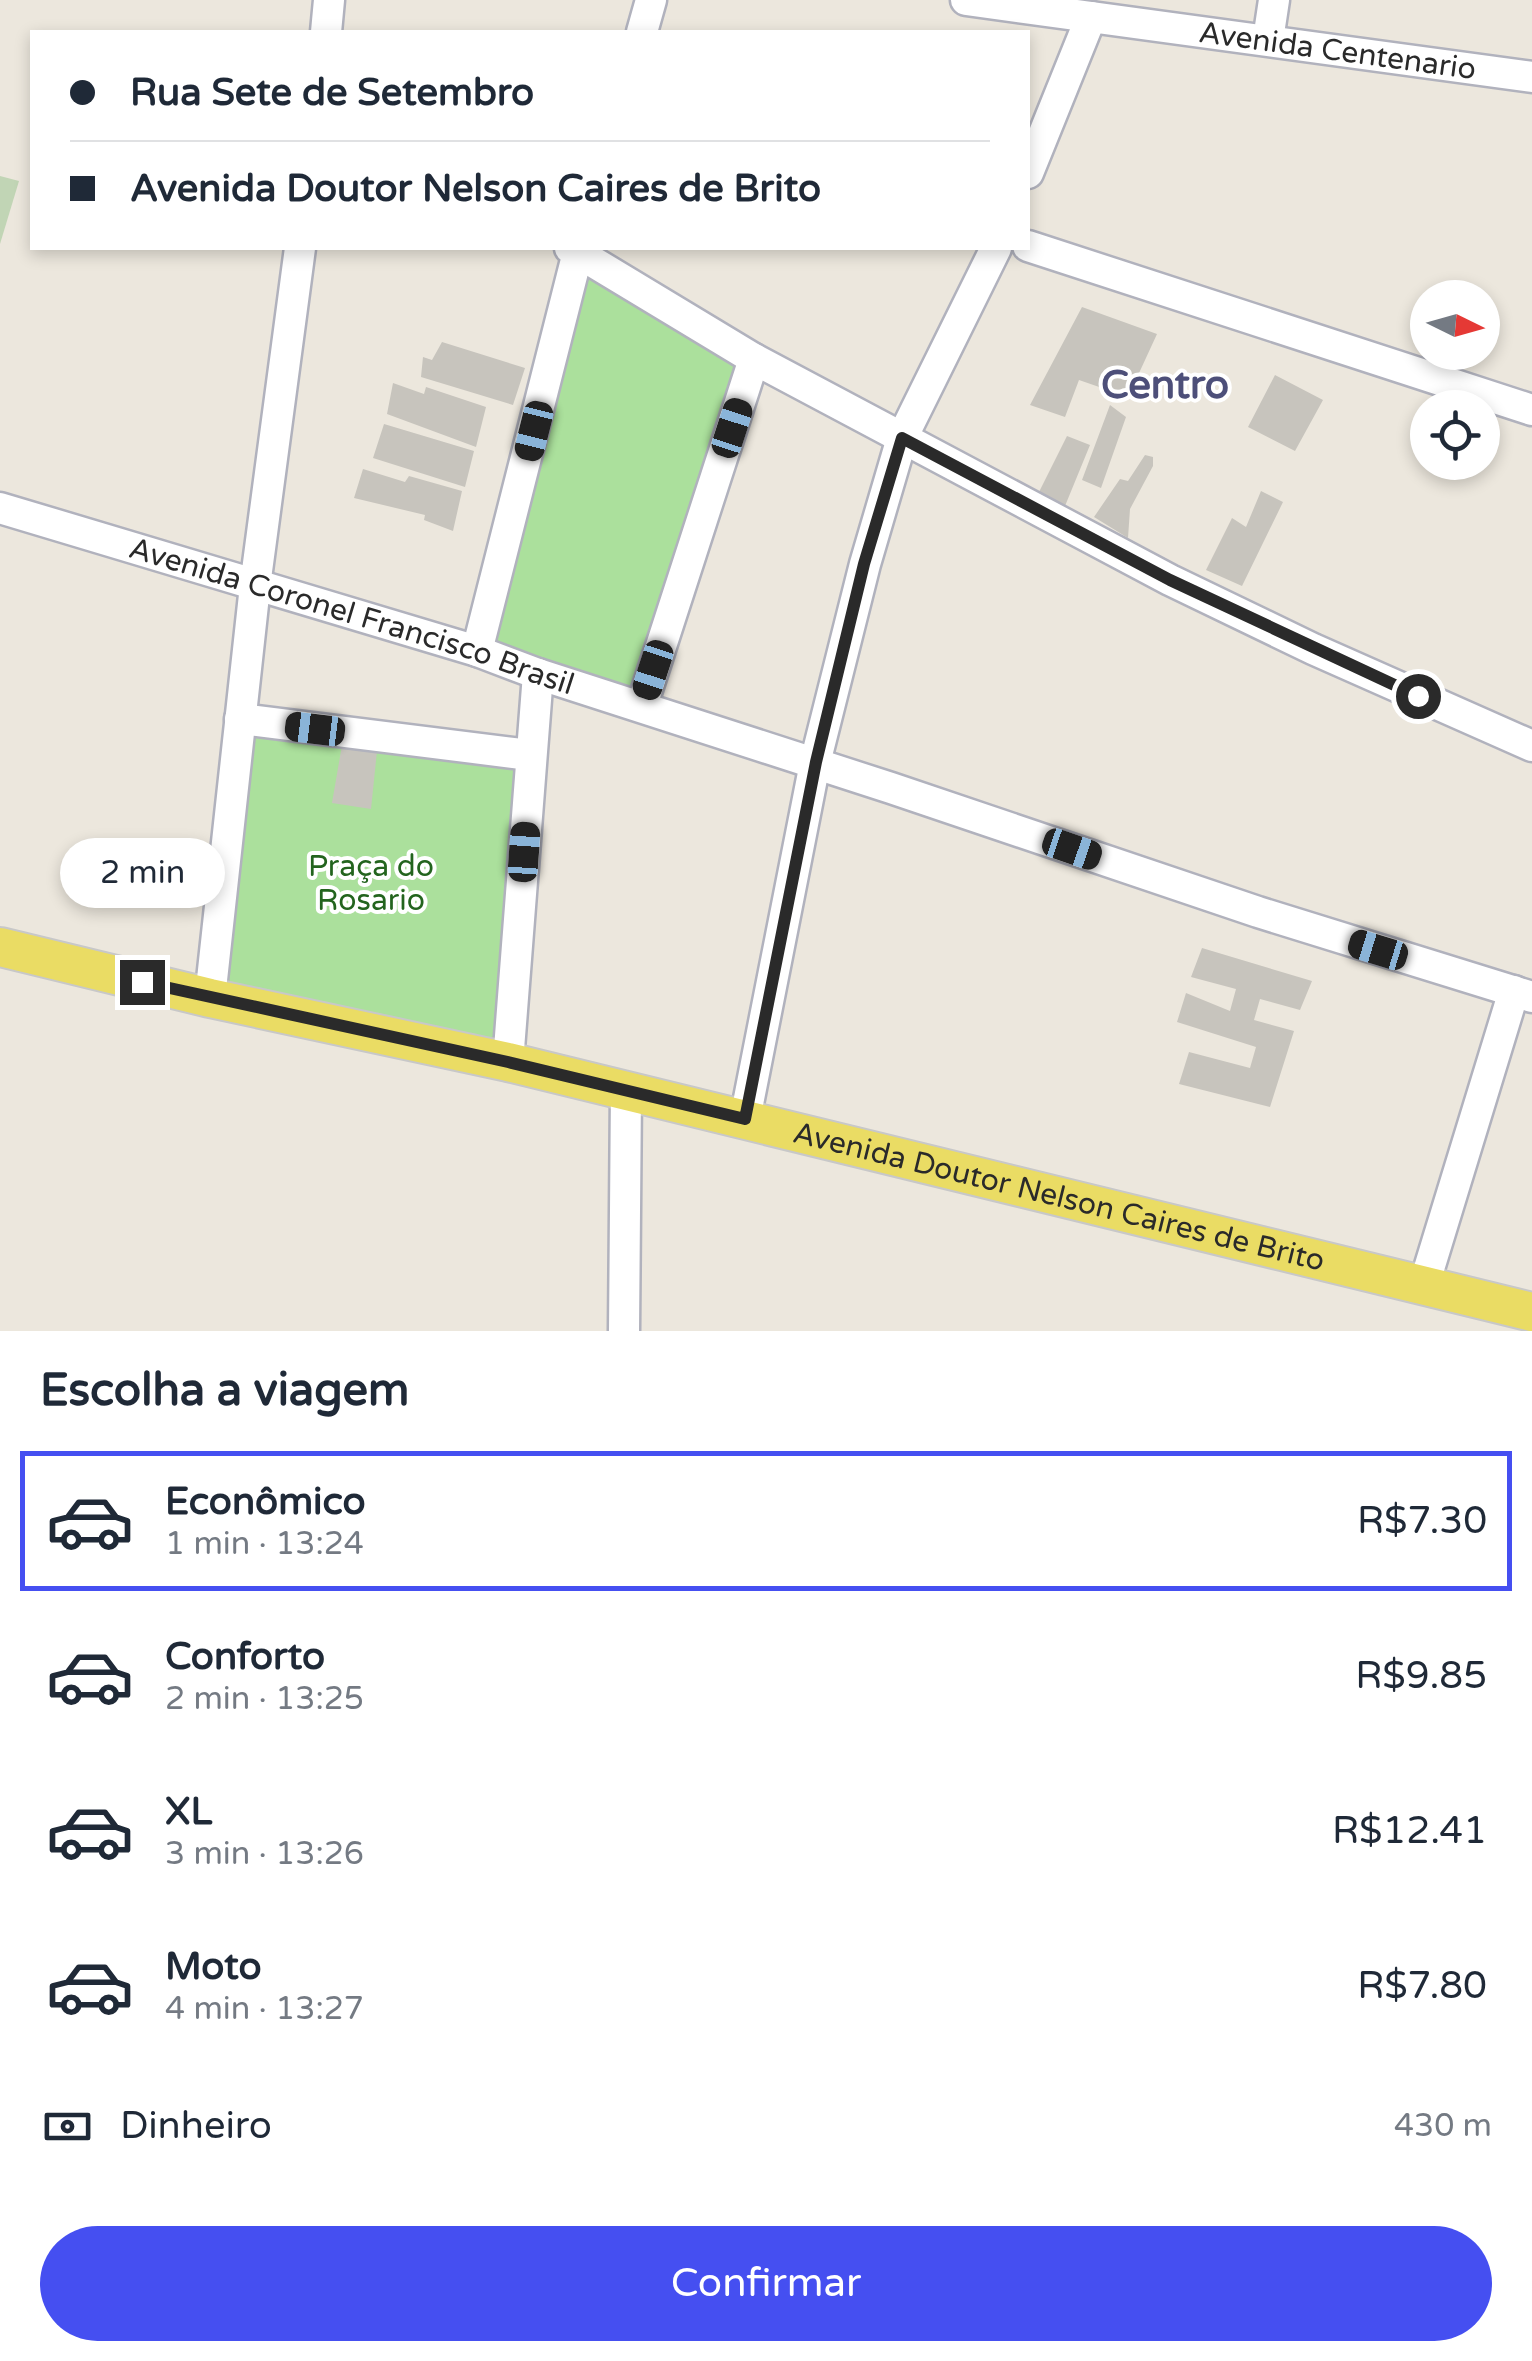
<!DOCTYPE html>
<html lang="pt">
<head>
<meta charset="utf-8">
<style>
  :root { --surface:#fff; --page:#f2f2f3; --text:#1f2937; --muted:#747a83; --line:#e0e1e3; --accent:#454ff1 }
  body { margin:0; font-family:"Varela Round",sans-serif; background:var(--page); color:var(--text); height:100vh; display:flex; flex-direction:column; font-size:38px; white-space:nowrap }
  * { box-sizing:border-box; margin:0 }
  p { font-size:32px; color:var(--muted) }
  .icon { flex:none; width:55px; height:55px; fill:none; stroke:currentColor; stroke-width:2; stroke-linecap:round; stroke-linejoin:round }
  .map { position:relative; height:1331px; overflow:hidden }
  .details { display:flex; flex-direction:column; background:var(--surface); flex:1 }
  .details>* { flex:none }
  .banner { position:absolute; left:30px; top:30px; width:1000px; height:220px; border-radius:0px; box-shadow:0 5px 15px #0003; display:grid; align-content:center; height:220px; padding:0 40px; background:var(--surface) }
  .needle { width:65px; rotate:95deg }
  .tools { position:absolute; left:1410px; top:280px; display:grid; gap:20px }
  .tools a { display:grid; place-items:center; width:90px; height:90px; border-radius:50%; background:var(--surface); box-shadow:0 5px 15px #0003; font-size:50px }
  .end { position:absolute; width:45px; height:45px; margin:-22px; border:12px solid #2a2a2a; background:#fff; box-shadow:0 0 0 5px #fff }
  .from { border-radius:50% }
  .bubble { position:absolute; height:70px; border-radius:35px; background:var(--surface); box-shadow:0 5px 15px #0003; font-size:32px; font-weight:600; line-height:70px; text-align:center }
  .car { position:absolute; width:30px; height:60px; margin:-30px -15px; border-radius:12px; box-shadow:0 0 8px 2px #0007; background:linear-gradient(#222 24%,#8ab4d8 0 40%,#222 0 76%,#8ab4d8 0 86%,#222 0) }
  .banner b { display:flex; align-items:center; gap:35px; height:95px; font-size:38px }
  .banner b+b { border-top:2px solid var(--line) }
  .banner i { width:25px; height:25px; background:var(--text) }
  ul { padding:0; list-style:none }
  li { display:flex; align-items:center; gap:30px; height:140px; margin:0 20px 15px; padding:0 20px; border:5px solid transparent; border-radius:0px }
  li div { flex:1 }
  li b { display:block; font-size:38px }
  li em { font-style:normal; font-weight:600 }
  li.current { border-color:var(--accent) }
  li>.icon { width:90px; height:90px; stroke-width:1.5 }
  h2 { padding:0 40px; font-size:45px; line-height:120px }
  .pay { display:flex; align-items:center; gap:25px; height:110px; padding:0 40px; font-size:38px }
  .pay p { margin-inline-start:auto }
  .action { display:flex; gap:20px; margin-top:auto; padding:20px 40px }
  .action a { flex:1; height:115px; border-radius:60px; background:var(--accent); color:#fff; font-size:40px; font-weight:600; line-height:115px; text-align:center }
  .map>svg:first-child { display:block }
  .green { fill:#abe09c }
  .cemetery { fill:#c1d5b5 }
  .building { fill:#c7c4bd }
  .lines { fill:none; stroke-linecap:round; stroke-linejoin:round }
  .minor-casing { stroke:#b1b2bd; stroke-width:35 }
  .major-casing { stroke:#c8c8c8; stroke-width:42 }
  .minor { stroke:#fff; stroke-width:30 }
  .major { stroke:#eadc64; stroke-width:38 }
  .route { stroke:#2a2a2a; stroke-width:12 }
  .labels { text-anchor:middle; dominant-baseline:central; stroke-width:8; stroke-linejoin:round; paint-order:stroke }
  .street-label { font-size:30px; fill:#2a2a2a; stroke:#fff }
  .park-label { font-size:30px; fill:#23641e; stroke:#fff }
  .district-label { font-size:40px; font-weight:bold; fill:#4d4f79; stroke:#fff }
</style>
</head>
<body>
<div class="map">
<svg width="1532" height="1331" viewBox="0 0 1532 1331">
  <rect width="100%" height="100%" fill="#ece7dd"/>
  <path class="green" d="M 578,253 L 754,359 L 642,705 L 477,651 Z
    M 243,720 L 530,758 L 509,1059 L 210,998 Z"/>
  <path class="cemetery" d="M 0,176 L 19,181 L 0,244 Z"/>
  <path class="building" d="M 1082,307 L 1157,334 L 1128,397 L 1079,380 L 1065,417 L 1030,405 Z
    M 442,342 L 525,368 L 513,405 L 421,377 L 423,357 L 432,360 Z
    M 1275,375 L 1323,400 L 1295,451 L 1248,427 Z
    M 393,383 L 424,394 L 426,387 L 486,407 L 476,447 L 387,414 Z
    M 1110,405 L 1126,417 L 1101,488 L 1082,480 Z
    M 384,424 L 474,451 L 465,487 L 373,458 Z
    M 1067,436 L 1090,445 L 1065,506 L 1039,492 Z
    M 1145,455 L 1153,457 L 1153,466 L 1130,509 L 1128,538 L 1094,517 L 1120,479 L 1128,481 Z
    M 363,469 L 405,482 L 409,476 L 462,491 L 453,531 L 424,520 L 425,515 L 354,498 Z
    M 1261,491 L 1283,502 L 1242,586 L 1206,570 L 1232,518 L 1246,527 Z
    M 342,745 L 377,751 L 371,809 L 332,803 Z
    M 1202,948 L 1312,981 L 1300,1010 L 1260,999 L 1254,1020 L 1294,1031 L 1270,1107 L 1179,1084 L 1189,1052 L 1250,1068 L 1256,1047 L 1177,1022 L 1186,993 L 1230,1011 L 1236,989 L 1191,977 Z"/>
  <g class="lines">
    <g class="minor-casing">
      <g id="minor">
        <path id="s1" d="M 966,0 L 1532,77"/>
        <path d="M 326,32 L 329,0"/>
        <path d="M 642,32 L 651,0"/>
        <path d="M 1268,40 L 1274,0"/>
        <path d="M 1028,173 L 1091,17"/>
        <path d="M 1028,246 L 1532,410"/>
        <path d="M 570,248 L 754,359 L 1170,580 L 1313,649 L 1532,746"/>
        <path id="s2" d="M 0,508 L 477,651 L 538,674 L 891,788 L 1258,912 L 1532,997"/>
        <path d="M 477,651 L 579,248"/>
        <path d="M 642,705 L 754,359"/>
        <path d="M 240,719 L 530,755"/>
        <path d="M 210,998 L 255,586 L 300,248"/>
        <path d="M 508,1062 L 538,674"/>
        <path d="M 745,1119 L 815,763 L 865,564 L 902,438 L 996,248"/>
        <path d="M 1424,1285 L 1514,991"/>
        <path d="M 624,1331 L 626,1090"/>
      </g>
    </g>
    <g class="major-casing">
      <g id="major">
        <path id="s3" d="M 0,947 L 210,998 L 508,1062 L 1532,1312"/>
      </g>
    </g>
    <use href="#minor" class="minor"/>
    <use href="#major" class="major"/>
  </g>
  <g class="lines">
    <path class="route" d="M 142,982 L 508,1062 L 745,1119 L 816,762 L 864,564 L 902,438 L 1170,580 L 1418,696"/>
  </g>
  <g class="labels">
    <g class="street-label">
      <text stroke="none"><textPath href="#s1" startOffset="375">Avenida Centenario</textPath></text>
      <text stroke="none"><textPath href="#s2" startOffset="368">Avenida Coronel Francisco Brasil</textPath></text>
      <text stroke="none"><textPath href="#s3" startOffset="1088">Avenida Doutor Nelson Caires de Brito</textPath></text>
    </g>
    <g class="park-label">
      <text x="371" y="866">Praça do<tspan x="371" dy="34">Rosario</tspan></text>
    </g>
    <g class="district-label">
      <text x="1165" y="385">Centro</text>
    </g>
  </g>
</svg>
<div class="tools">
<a><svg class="needle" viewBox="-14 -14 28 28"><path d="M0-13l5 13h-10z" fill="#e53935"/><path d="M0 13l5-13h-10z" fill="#747a83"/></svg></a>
<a><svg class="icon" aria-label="locate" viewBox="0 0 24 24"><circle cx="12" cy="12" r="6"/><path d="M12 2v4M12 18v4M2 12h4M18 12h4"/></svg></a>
</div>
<i class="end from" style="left:1418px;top:696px"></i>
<i class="end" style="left:142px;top:982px"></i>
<div class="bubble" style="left:60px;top:838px;width:165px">2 min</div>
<i class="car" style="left:732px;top:428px;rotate:18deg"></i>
<i class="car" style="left:534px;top:431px;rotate:194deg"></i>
<i class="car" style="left:653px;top:670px;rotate:198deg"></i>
<i class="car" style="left:315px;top:729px;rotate:277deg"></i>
<i class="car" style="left:1072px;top:849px;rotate:109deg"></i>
<i class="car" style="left:524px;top:852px;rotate:4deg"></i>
<i class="car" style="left:1378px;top:950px;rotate:287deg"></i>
<div class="banner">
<b><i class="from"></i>Rua Sete de Setembro</b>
<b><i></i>Avenida Doutor Nelson Caires de Brito</b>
</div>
</div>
<section class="details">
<h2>Escolha a viagem</h2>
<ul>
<li class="current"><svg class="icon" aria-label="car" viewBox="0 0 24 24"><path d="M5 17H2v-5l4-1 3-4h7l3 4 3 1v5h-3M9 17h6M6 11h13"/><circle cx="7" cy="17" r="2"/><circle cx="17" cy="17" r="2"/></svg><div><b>Econômico</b><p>1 min · 13:24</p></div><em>R$7.30</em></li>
<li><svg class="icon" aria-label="car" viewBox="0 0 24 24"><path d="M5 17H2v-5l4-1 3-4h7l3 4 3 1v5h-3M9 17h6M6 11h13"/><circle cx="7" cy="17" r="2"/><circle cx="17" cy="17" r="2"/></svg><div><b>Conforto</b><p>2 min · 13:25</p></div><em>R$9.85</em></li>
<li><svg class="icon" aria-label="car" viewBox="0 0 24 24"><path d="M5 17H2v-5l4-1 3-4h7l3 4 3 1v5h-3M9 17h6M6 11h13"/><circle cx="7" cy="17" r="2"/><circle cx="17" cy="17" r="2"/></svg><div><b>XL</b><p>3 min · 13:26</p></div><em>R$12.41</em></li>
<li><svg class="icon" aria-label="car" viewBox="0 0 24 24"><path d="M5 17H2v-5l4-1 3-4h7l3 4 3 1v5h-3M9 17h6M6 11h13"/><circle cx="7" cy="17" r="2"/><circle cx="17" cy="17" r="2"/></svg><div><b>Moto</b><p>4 min · 13:27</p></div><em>R$7.80</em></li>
</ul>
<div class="pay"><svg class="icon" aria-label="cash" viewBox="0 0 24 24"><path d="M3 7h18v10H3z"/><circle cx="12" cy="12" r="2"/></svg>Dinheiro<p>430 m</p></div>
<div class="action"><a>Confirmar</a></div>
</section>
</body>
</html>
